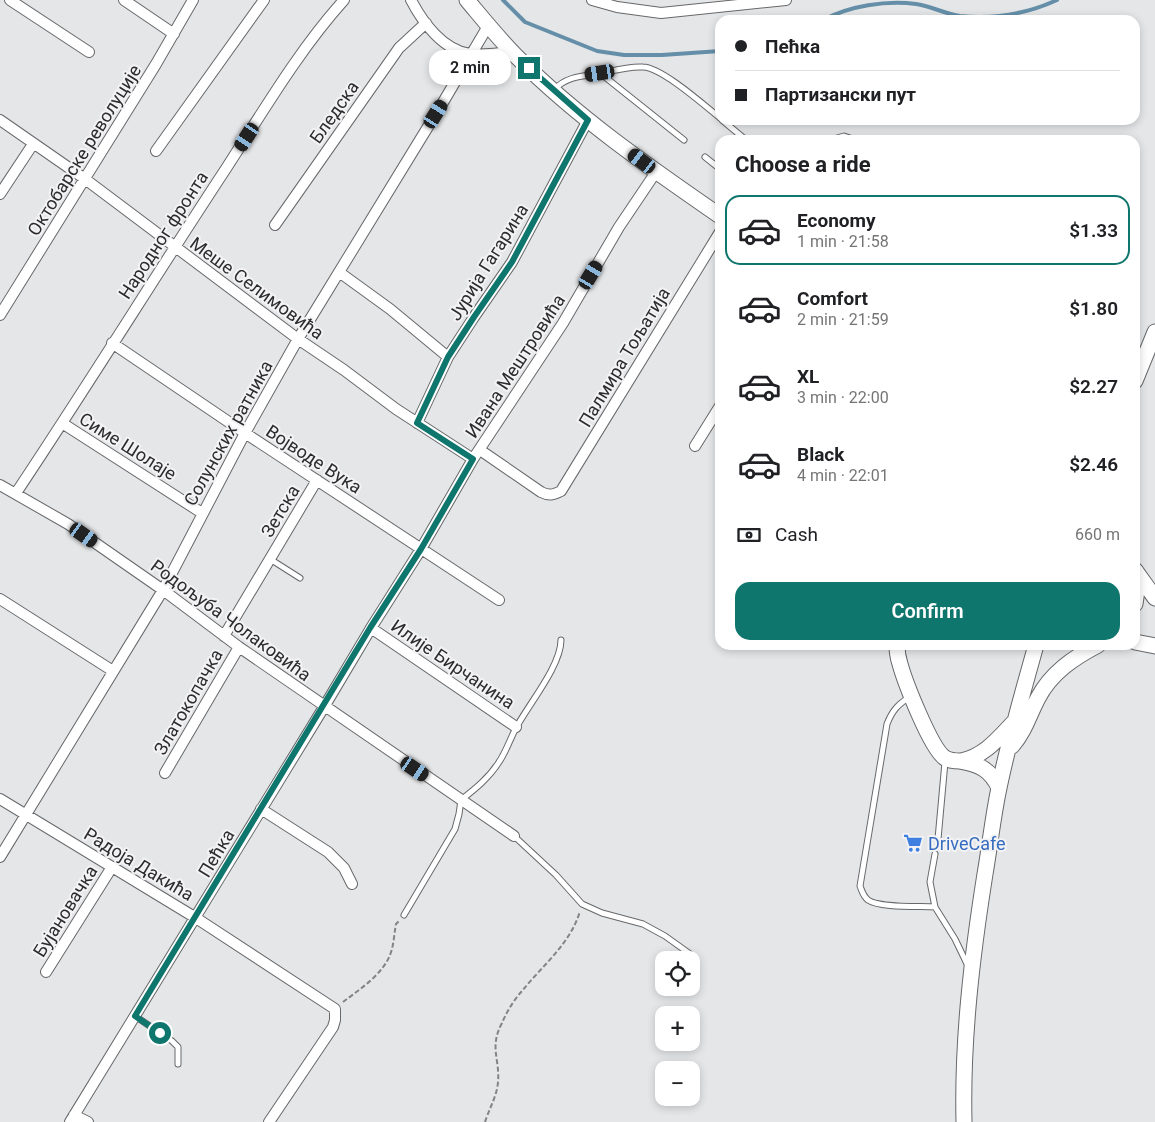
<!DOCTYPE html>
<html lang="en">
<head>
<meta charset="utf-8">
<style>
  :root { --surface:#fff; --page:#f2f2f2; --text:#202124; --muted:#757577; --line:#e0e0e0; --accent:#0f766e }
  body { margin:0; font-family:Roboto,sans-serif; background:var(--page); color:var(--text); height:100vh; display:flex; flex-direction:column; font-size:19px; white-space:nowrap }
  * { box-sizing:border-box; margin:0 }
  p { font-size:16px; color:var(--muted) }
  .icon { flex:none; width:28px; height:28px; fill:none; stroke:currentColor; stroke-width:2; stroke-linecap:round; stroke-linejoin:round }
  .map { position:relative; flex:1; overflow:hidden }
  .details { position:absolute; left:715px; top:135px; width:425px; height:515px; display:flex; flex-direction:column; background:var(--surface); border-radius:15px; box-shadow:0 2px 8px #0003 }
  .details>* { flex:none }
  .banner { position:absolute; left:715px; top:15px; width:425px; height:110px; border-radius:15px; box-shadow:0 2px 8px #0003; display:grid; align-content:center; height:110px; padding:0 20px; background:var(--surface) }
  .fabs { position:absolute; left:655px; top:951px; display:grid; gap:10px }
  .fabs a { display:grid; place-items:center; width:45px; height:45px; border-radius:10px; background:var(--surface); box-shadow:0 2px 8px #0003; font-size:25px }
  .end { position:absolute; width:22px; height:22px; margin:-11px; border:6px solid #0f766e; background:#fff; box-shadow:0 0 0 2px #fff }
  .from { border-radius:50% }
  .bubble { position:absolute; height:35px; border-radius:15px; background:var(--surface); box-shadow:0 2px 8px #0003; font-size:16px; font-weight:600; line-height:35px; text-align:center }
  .car { position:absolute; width:15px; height:30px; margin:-15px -8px; border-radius:6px; box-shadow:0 0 4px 1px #0007; background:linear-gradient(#222 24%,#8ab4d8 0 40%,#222 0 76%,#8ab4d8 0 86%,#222 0) }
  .banner b { display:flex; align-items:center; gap:18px; height:48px; font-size:19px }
  .banner b+b { border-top:1px solid var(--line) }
  .banner i { width:12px; height:12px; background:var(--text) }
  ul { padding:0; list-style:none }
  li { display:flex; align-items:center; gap:15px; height:70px; margin:0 10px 8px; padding:0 10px; border:2px solid transparent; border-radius:15px }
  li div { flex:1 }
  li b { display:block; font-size:19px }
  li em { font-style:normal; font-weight:600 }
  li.on { border-color:var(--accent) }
  li>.icon { width:45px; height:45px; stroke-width:1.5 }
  h2 { padding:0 20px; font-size:22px; line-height:60px }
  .pay { display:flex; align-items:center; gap:12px; height:55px; padding:0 20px; font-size:19px }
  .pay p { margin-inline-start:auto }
  .button { display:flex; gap:10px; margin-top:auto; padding:10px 20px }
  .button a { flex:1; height:58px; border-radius:15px; background:var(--accent); color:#fff; font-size:20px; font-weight:600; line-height:58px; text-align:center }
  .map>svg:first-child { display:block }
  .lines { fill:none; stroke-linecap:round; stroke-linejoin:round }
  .stream { stroke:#658fa9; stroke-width:4 }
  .lane-casing { stroke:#67686a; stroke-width:7 }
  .street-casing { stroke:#67686a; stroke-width:12 }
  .secondary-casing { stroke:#67686a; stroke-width:17 }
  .path { stroke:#848486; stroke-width:2; stroke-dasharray:5 2.5; stroke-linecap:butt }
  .lane { stroke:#fff; stroke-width:5 }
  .street { stroke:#fff; stroke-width:10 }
  .secondary { stroke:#fff; stroke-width:15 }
  .route { stroke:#0f766e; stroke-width:6 }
  .labels { text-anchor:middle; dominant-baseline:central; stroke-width:4; stroke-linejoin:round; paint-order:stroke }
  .street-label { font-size:18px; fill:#2c2c2d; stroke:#f3f3f6 }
  .shop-label { font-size:18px; fill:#366cbe; stroke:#f3f3f6; text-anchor:start }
</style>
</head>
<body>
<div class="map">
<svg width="1155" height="1122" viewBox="0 0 1155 1122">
  <rect width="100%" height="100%" fill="#e5e6e8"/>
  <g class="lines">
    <path class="stream" d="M 503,0 L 525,22 L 597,51 L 624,55 L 662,55 L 720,51
      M 823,20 C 849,6 886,0 916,4 C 931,6 945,14 960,16 C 993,19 1027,14 1057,0"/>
    <g class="lane-casing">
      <path id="lane" d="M 600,73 L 684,140
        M 554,90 C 565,77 582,76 597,74 C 612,71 628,66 643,67 C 661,67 704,105 720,118
        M 722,120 L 746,140
        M 830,140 L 844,136 L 856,140
        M 705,157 L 720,169
        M 270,559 L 300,578
        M 910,697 C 898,704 892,711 887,724 L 860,886 C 862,891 863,896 868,900 C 879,908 919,906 935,907
        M 514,836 L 556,875 L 582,904 L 602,913 L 643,924 L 665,936 L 693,956
        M 938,839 L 945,762
        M 935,854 L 930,882 L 935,907 L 955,939 L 968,966
        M 404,915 L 455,829 L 459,814 L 461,800 C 475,789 489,778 499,762 C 506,752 510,739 516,728 C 528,705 561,666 561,640
        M 135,1016 L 172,1041 L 178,1047 L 178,1064"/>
    </g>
    <g class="street-casing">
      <path id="street" d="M 10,0 L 89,52
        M 124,0 L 174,34
        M 411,0 C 423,23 443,50 470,54 C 484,56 500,52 514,53
        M 592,0 L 617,7 L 661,13 L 786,0
        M 0,120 L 85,179 L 298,339 L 344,370 L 396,409 L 473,459
        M 156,151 L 264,0
        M 0,194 L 33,144
        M 275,225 L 399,48 L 426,23
        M 339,272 L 390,309 L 448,357
        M 0,315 L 156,64 L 193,0
        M 112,343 L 245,433 L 499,600
        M 62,423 L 202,513
        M 417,423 L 448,357 L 474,317 L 512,262 L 588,120
        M 695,446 L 720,406
        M 480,450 L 541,492 C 549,496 553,495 561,491 L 720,232
        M 0,485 L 68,524 L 163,590 L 239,647 L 514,836
        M 16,493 C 88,385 156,275 227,167 C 264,110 299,50 344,0
        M 0,599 L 113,671
        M 371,628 L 516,727
        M 224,636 L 317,480
        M 165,773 L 239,647
        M 0,799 L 196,918 L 335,1009 L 335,1020 L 333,1027 L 269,1122
        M 261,809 L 328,852 L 344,868 L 352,884
        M 0,857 L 163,590 L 245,433 L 298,339 L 445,99 L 488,26
        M 46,972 L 112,867
        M 74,1115 L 88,1122
        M 70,1122 L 324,707 L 371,628 L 421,549 L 473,459 L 563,323 L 619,227 L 656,172"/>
    </g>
    <g class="secondary-casing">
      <path id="secondary" d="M 467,0 C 483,19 499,39 517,57 C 578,118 649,167 720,216
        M 1135,381 L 1155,332
        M 1135,570 L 1155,598
        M 1135,604 L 1137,590 L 1136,571
        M 1135,642 L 1155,646
        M 897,645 C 897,652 898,658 900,664 C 905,682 931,749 945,758 C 950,761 955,761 960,761 C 979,764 991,770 999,788
        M 1012,746 C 1025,731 1029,715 1038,698 C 1051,673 1073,658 1098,645
        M 961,761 C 984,756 997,740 1013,723
        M 964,1122 C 962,1039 972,956 985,874 C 990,845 993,816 999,788 C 1009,739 1023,692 1036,645"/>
    </g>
    <path class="path" d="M 343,1002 C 360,989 382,975 390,955 C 394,945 394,934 396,924 L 399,921
      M 485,1122 C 489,1109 497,1096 498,1082 C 500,1059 489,1047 502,1023 C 507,1011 514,1000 522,991 C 542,966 571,943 580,911"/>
    <use href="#lane" class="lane"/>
    <use href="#street" class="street"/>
    <use href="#secondary" class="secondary"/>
  </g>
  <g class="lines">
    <path class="route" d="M 160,1033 L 135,1016 L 370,628 L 421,549 L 473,459 L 417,423 L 448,357 L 474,317 L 512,262 L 588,120 L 529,68"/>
  </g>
  <defs>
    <g id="supermarket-bare" transform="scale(1.5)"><path d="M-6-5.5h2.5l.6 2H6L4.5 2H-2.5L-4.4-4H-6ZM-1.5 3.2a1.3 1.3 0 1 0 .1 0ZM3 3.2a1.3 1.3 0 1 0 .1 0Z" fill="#3f7fe0" stroke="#f3f3f6" stroke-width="2.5" paint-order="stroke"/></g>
  </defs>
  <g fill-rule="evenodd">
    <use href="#supermarket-bare" x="913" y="843"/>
  </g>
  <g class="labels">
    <g class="street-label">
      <text transform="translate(334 112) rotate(-55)">Бледска</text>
      <text transform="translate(84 150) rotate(-58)">Октобарске револуције</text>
      <text transform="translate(163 235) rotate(-57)">Народног фронта</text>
      <text transform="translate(488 262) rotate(-58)">Јурија Гагарина</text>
      <text transform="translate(257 288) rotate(36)">Меше Селимовића</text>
      <text transform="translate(624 357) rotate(-59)">Палмира Тољатија</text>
      <text transform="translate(515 366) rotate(-57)">Ивана Мештровића</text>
      <text transform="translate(228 433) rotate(-61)">Солунских ратника</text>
      <text transform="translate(128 446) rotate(32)">Симе Шолаје</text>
      <text transform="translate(314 459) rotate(33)">Војводе Вука</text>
      <text transform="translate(280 511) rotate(-59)">Зетска</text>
      <text transform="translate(231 620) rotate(36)">Родољуба Чолаковића</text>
      <text transform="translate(453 664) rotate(34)">Илије Бирчанина</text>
      <text transform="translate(188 702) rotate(-60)">Златокопачка</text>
      <text transform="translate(216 853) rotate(-59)">Пећка</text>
      <text transform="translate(139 864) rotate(31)">Радоја Дакића</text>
      <text transform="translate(65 911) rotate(-58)">Бујановачка</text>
    </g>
    <g class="shop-label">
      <text x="928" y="843">DriveCafe</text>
    </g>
  </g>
</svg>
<div class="fabs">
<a><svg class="icon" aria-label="locate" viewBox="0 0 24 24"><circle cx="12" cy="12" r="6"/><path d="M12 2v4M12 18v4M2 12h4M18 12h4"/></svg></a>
<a>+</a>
<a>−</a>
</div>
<i class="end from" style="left:160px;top:1033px"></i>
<i class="end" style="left:529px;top:68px"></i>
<div class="bubble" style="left:429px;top:50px;width:82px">2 min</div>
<i class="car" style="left:600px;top:73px;rotate:261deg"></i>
<i class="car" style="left:436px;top:114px;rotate:32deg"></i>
<i class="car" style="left:247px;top:137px;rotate:213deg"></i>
<i class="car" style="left:642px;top:161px;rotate:307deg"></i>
<i class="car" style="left:591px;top:275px;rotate:31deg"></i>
<i class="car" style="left:84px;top:535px;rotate:125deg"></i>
<i class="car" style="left:415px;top:769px;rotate:124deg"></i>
<div class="banner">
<b><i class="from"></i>Пећка</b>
<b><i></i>Партизански пут</b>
</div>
<section class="details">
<h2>Choose a ride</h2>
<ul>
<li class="on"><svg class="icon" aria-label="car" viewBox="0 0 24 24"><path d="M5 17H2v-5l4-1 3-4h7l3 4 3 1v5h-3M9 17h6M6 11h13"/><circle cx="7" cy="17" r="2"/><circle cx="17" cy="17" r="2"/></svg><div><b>Economy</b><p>1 min · 21:58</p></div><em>$1.33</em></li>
<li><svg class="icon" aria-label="car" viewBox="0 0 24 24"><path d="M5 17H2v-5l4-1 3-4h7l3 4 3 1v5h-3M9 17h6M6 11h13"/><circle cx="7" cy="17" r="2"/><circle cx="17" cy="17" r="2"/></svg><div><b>Comfort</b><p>2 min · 21:59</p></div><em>$1.80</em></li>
<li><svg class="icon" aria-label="car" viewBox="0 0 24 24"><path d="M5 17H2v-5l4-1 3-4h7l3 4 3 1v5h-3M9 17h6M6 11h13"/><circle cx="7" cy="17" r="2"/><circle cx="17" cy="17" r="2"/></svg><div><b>XL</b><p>3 min · 22:00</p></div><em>$2.27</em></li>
<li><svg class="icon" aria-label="car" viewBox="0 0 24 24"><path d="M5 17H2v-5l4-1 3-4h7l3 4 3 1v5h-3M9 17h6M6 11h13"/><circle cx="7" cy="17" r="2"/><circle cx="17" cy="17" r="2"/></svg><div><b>Black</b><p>4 min · 22:01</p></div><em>$2.46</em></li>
</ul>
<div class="pay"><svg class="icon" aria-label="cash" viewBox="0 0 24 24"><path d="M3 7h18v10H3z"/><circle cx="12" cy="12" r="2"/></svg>Cash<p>660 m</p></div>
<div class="button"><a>Confirm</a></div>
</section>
</div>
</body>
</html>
